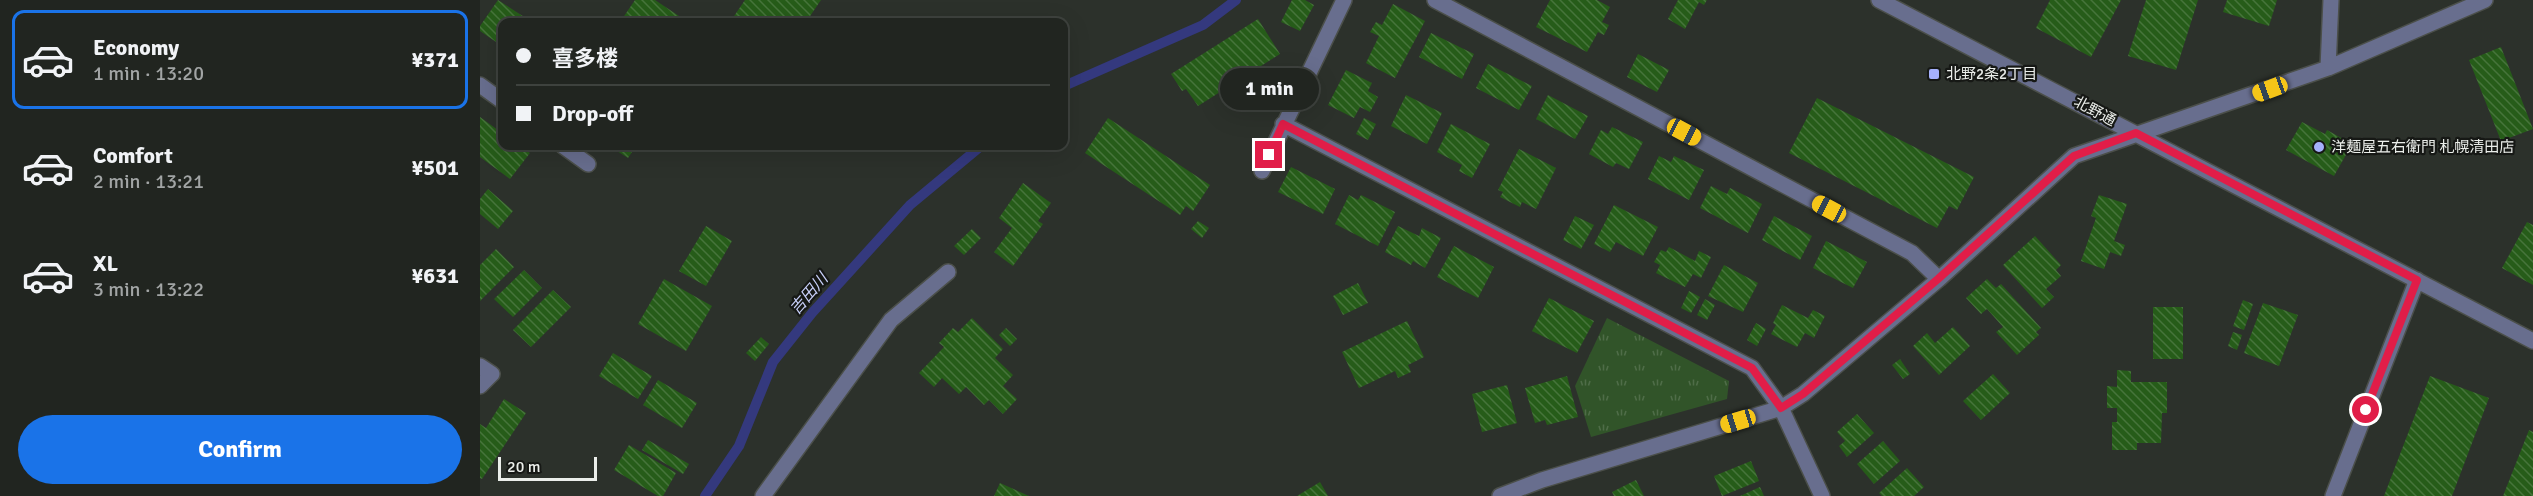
<!DOCTYPE html>
<html lang="en">
<head>
<meta charset="utf-8">
<style>
  :root { --surface:#212520; --page:#2d312d; --text:#f1f3f6; --muted:#a2a5a5; --line:#3e423e; --accent:#1a73e8 }
  body { margin:0; font-family:Signika,"Noto Sans JP",sans-serif; background:var(--page); color:var(--text); height:100vh; display:flex; flex-direction:column; font-size:22px; white-space:nowrap }
  * { box-sizing:border-box; margin:0 }
  p { font-size:20px; color:var(--muted) }
  .icon { flex:none; width:33px; height:33px; fill:none; stroke:currentColor; stroke-width:2; stroke-linecap:round; stroke-linejoin:round }
  .map { position:relative; flex:1; overflow:hidden }
  .sheet { display:flex; flex-direction:column; background:var(--surface); width:480px }
  .sheet>* { flex:none }
  .top-card { position:absolute; left:18px; top:18px; width:570px; height:132px; border-radius:12px; box-shadow:0 6px 24px #0002,0 0 0 2px var(--line); display:grid; align-content:center; height:132px; padding:0 18px; background:var(--surface) }
  .scale { position:absolute; left:18px; bottom:15px; width:99px; box-sizing:border-box; padding-left:6px; border:3px solid #ebeeea; border-top:0; font-size:16px; line-height:21px; white-space:nowrap; color:#ebeeea; -webkit-text-stroke:4px #161815; paint-order:stroke }
  .end { position:absolute; width:27px; height:27px; margin:-14px; border:8px solid #e11d48; background:#fff; box-shadow:0 0 0 3px #fff }
  .from { border-radius:50% }
  .bubble { position:absolute; height:42px; border-radius:21px; background:var(--surface); box-shadow:0 6px 24px #0002,0 0 0 2px var(--line); font-size:20px; font-weight:700; line-height:42px; text-align:center }
  .car { position:absolute; width:18px; height:36px; margin:-18px -9px; border-radius:8px; box-shadow:0 0 4px 2px #0007; background:linear-gradient(#f5c518 24%,#345 0 40%,#f5c518 0 76%,#345 0 86%,#f5c518 0) }
  .top-card b { display:flex; align-items:center; gap:21px; height:57px; font-size:22px }
  .top-card b+b { border-top:2px solid var(--line) }
  .top-card i { width:15px; height:15px; background:var(--text) }
  ul { padding:10px 0 0; list-style:none }
  li { display:flex; align-items:center; gap:18px; height:99px; margin:0 12px 9px; padding:0 6px; border:3px solid transparent; border-radius:12px }
  li div { flex:1 }
  li b { display:block; font-size:22px }
  li em { font-style:normal; font-weight:700 }
  li.active { border-color:var(--accent) }
  li>.icon { width:54px; height:54px; stroke-width:1.5 }
  .action { display:flex; gap:12px; margin-top:auto; padding:12px 18px }
  .action a { flex:1; height:69px; border-radius:36px; background:var(--accent); color:#fff; font-size:24px; font-weight:700; line-height:69px; text-align:center }
  main { display:flex; flex:1; min-height:0 }
  .map>svg:first-child { display:block }
  .park { fill:url(#park-tufts) }
  .lines { fill:none; stroke-linecap:round; stroke-linejoin:round }
  .stream { stroke:#34397e; stroke-width:10 }
  .building { fill:url(#building-back-hatch) }
  .minor-casing { stroke:#4b4f4a; stroke-width:18 }
  .minor { stroke:#686e8e; stroke-width:15 }
  .route { stroke:#e11d48; stroke-width:8 }
  .poi-dot { fill:#a5b1fc; stroke:#161815; stroke-width:2 }
  .labels { text-anchor:middle; dominant-baseline:central; stroke-width:4.5; stroke-linejoin:round; paint-order:stroke }
  .poi-label { font-size:15px; fill:#ebeeea; stroke:#161815; text-anchor:start }
  .street-label { font-size:15px; fill:#ebeeea; stroke:#161815 }
  .water-label { font-size:16px; font-style:italic; fill:#c7cff8; stroke:#161815 }
</style>
</head>
<body>
<main>
<section class="sheet">
<ul>
<li class="active"><svg class="icon" aria-label="car" viewBox="0 0 24 24"><path d="M5 17H2v-5l4-1 3-4h7l3 4 3 1v5h-3M9 17h6M6 11h13"/><circle cx="7" cy="17" r="2"/><circle cx="17" cy="17" r="2"/></svg><div><b>Economy</b><p>1 min · 13:20</p></div><em>¥371</em></li>
<li><svg class="icon" aria-label="car" viewBox="0 0 24 24"><path d="M5 17H2v-5l4-1 3-4h7l3 4 3 1v5h-3M9 17h6M6 11h13"/><circle cx="7" cy="17" r="2"/><circle cx="17" cy="17" r="2"/></svg><div><b>Comfort</b><p>2 min · 13:21</p></div><em>¥501</em></li>
<li><svg class="icon" aria-label="car" viewBox="0 0 24 24"><path d="M5 17H2v-5l4-1 3-4h7l3 4 3 1v5h-3M9 17h6M6 11h13"/><circle cx="7" cy="17" r="2"/><circle cx="17" cy="17" r="2"/></svg><div><b>XL</b><p>3 min · 13:22</p></div><em>¥631</em></li>
</ul>
<div class="action"><a>Confirm</a></div>
</section>
<div class="map">
<svg width="2053" height="496" viewBox="0 0 2053 496">
  <defs>
    <pattern id="park-tufts" width="24" height="20" patternUnits="userSpaceOnUse" patternTransform="scale(1.5)"><rect width="24" height="20" fill="#315429"/><path d="M3 7l-1-3M5 7V3M7 7l1-3M15 17l-1-3M17 17v-4M19 17l1-3" fill="none" stroke="#4f6d48"/></pattern>
    <pattern id="building-back-hatch" width="6" height="6" patternUnits="userSpaceOnUse" patternTransform="scale(1.5)"><rect width="6" height="6" fill="#265c19"/><path d="M-1 5l2 2M0 0l6 6M5-1l2 2" fill="none" stroke="#46743b"/></pattern>
  </defs>
  <rect width="100%" height="100%" fill="#2c312b"/>
  <path class="park" d="M 1127,318 L 1249,381 L 1247,399 L 1111,437 L 1095,386 Z"/>
  <g class="lines">
    <path class="stream" d="M 584,86 L 723,25 L 756,0
      M 225,496 L 259,446 L 293,362 L 332,313 L 430,205 L 501,146"/>
  </g>
  <path class="building" d="M 18,0 L 52,22 L 22,22 L 22,46 L 0,31 L 0,26 Z
    M 155,0 L 175,0 L 208,22 L 140,22 Z
    M 265,0 L 341,0 L 326,22 L 250,22 Z
    M 812,0 L 825,0 L 834,5 L 820,31 L 801,22 Z
    M 1070,0 L 1117,0 L 1130,7 L 1122,22 L 1129,25 L 1124,35 L 1118,32 L 1107,52 L 1056,27 Z
    M 1198,0 L 1227,0 L 1224,5 L 1219,2 L 1205,29 L 1188,19 Z
    M 1570,0 L 1641,0 L 1611,57 L 1556,28 Z
    M 1666,0 L 1718,0 L 1696,70 L 1648,56 Z
    M 1747,0 L 1797,0 L 1789,26 L 1743,12 Z
    M 913,4 L 945,21 L 915,78 L 886,63 L 899,36 L 890,32 L 896,22 L 902,25 Z
    M 778,19 L 800,54 L 718,106 L 706,89 L 702,91 L 691,74 Z
    M 951,33 L 994,54 L 982,79 L 939,57 Z
    M 2021,47 L 2053,129 L 2021,141 L 1989,60 Z
    M 1158,54 L 1189,70 L 1177,92 L 1147,77 Z
    M 1008,64 L 1052,86 L 1039,110 L 996,88 Z
    M 866,70 L 892,83 L 888,91 L 898,97 L 890,112 L 880,107 L 874,118 L 848,105 Z
    M 926,95 L 962,113 L 947,144 L 911,126 Z
    M 1068,95 L 1108,116 L 1095,139 L 1056,119 Z
    M 1337,98 L 1494,177 L 1477,210 L 1469,206 L 1457,228 L 1309,153 Z
    M 0,117 L 22,133 L 22,146 L 39,146 L 50,153 L 30,179 L 0,157 Z
    M 628,118 L 730,185 L 713,211 L 706,206 L 700,215 L 605,153 Z
    M 884,118 L 896,124 L 888,140 L 876,134 Z
    M 1822,122 L 1845,134 L 1847,130 L 1872,144 L 1854,176 L 1806,150 Z
    M 971,124 L 1010,144 L 992,178 L 979,171 L 982,165 L 957,152 Z
    M 1132,127 L 1163,142 L 1149,169 L 1136,163 L 1133,167 L 1109,154 L 1121,130 L 1128,134 Z
    M 129,146 L 156,146 L 148,158 Z
    M 1039,149 L 1076,168 L 1056,209 L 1042,202 L 1040,207 L 1020,197 L 1023,192 L 1018,190 Z
    M 1179,156 L 1191,162 L 1194,156 L 1224,170 L 1209,200 L 1168,179 Z
    M 811,167 L 855,189 L 843,214 L 798,192 Z
    M 543,183 L 571,203 L 558,221 L 563,224 L 533,266 L 514,252 L 532,228 L 519,218 Z
    M 1231,186 L 1247,194 L 1250,188 L 1282,204 L 1268,233 L 1220,208 Z
    M 8,189 L 33,211 L 18,229 L 0,214 L 0,199 Z
    M 869,195 L 878,200 L 881,195 L 915,212 L 898,246 L 855,224 Z
    M 1619,195 L 1647,204 L 1634,241 L 1645,245 L 1641,256 L 1630,252 L 1624,269 L 1601,261 L 1616,218 L 1611,216 Z
    M 1134,205 L 1178,227 L 1163,256 L 1136,242 L 1130,252 L 1114,244 Z
    M 1095,216 L 1114,225 L 1101,249 L 1083,240 Z
    M 1294,216 L 1332,236 L 1320,260 L 1282,240 Z
    M 718,221 L 729,228 L 722,238 L 711,229 Z
    M 2047,222 L 2053,225 L 2053,285 L 2022,268 Z
    M 226,226 L 252,241 L 226,286 L 199,271 Z
    M 918,226 L 939,236 L 942,228 L 961,238 L 945,268 L 933,261 L 931,265 L 905,252 Z
    M 492,229 L 501,238 L 484,255 L 474,246 Z
    M 1555,236 L 1581,265 L 1576,270 L 1581,276 L 1566,289 L 1574,297 L 1562,308 L 1523,265 Z
    M 1346,241 L 1387,262 L 1373,288 L 1333,268 Z
    M 974,246 L 1014,267 L 998,298 L 957,277 Z
    M 1189,247 L 1215,261 L 1219,251 L 1231,257 L 1221,278 L 1213,274 L 1205,287 L 1176,273 L 1180,265 L 1174,262 L 1181,250 L 1186,252 Z
    M 16,249 L 34,267 L 0,301 L 0,265 Z
    M 1244,265 L 1278,283 L 1263,312 L 1228,296 Z
    M 44,270 L 62,288 L 33,317 L 14,299 Z
    M 184,279 L 232,306 L 206,351 L 158,324 Z
    M 1507,279 L 1516,288 L 1521,284 L 1561,328 L 1556,332 L 1559,335 L 1537,355 L 1516,332 L 1523,327 L 1507,309 L 1501,314 L 1486,298 Z
    M 878,283 L 888,303 L 863,315 L 853,296 Z
    M 73,290 L 91,307 L 51,347 L 33,330 Z
    M 1209,291 L 1220,297 L 1211,313 L 1201,308 Z
    M 1069,298 L 1114,321 L 1097,353 L 1052,331 Z
    M 1225,299 L 1235,305 L 1227,320 L 1217,315 Z
    M 1763,300 L 1773,304 L 1764,330 L 1753,326 Z
    M 1783,303 L 1818,315 L 1799,366 L 1764,353 Z
    M 1302,305 L 1328,318 L 1333,310 L 1345,316 L 1334,338 L 1325,333 L 1317,347 L 1291,334 L 1296,325 L 1293,323 Z
    M 1673,307 L 1703,307 L 1703,359 L 1673,359 Z
    M 492,318 L 523,349 L 515,358 L 533,375 L 523,386 L 537,399 L 523,414 L 509,400 L 504,405 L 486,387 L 479,394 L 462,378 L 454,387 L 439,373 L 464,347 L 459,343 L 473,328 L 478,332 Z
    M 927,321 L 944,357 L 928,365 L 931,372 L 918,378 L 915,371 L 879,388 L 862,352 Z
    M 1276,323 L 1286,329 L 1277,346 L 1267,340 Z
    M 1473,327 L 1490,346 L 1459,375 L 1433,346 L 1447,333 L 1455,343 Z
    M 526,328 L 537,339 L 530,346 L 519,335 Z
    M 1753,332 L 1762,335 L 1757,350 L 1748,346 Z
    M 281,337 L 289,344 L 275,361 L 266,353 Z
    M 133,353 L 172,376 L 158,399 L 119,376 Z
    M 1420,359 L 1430,374 L 1423,379 L 1412,365 Z
    M 1637,370 L 1651,371 L 1651,382 L 1687,382 L 1687,413 L 1682,413 L 1681,443 L 1657,443 L 1657,450 L 1632,450 L 1632,422 L 1637,422 L 1637,408 L 1627,408 L 1627,386 L 1637,387 Z
    M 1513,374 L 1530,393 L 1501,420 L 1483,401 Z
    M 1087,376 L 1098,417 L 1067,425 L 1065,420 L 1055,423 L 1045,388 Z
    M 1950,376 L 2009,398 L 1972,496 L 1904,496 Z
    M 178,380 L 217,403 L 202,428 L 163,405 Z
    M 1027,385 L 1037,423 L 1002,432 L 992,394 Z
    M 24,399 L 46,413 L 2,479 L 0,478 L 0,424 L 6,428 Z
    M 1377,414 L 1394,433 L 1367,457 L 1359,446 L 1365,441 L 1357,432 Z
    M 2049,430 L 2053,432 L 2053,496 L 2023,496 Z
    M 168,440 L 209,464 L 203,474 L 162,450 Z
    M 1403,441 L 1420,461 L 1394,484 L 1377,464 Z
    M 149,445 L 196,473 L 183,496 L 178,496 L 134,470 Z
    M 1271,461 L 1279,481 L 1242,496 L 1234,476 Z
    M 1427,468 L 1444,487 L 1434,496 L 1402,496 L 1399,493 Z
    M 1156,480 L 1164,496 L 1134,496 L 1132,492 Z
    M 840,482 L 848,496 L 817,496 Z
    M 520,483 L 549,496 L 514,496 Z
    M 1280,487 L 1284,496 L 1260,496 Z"/>
  <g class="lines">
    <g class="minor-casing">
      <path id="minor" d="M 955,0 L 1432,253 L 1459,279
        M 1399,0 L 2053,341
        M 1848,68 L 1851,0
        M 0,85 L 22,101
        M 803,124 L 1272,368 L 1301,408 L 1342,496
        M 83,146 L 108,164
        M 782,171 L 864,0
        M 0,366 L 12,374 L 0,386
        M 283,496 L 411,320 L 468,272
        M 1020,496 L 1062,480 L 1301,408 L 1323,394 L 1459,279 L 1594,156 L 1848,68 L 2005,0
        M 1853,496 L 1937,280"/>
    </g>
    <use href="#minor" class="minor"/>
  </g>
  <g class="lines">
    <path class="route" d="M 789,155 L 803,124 L 1272,368 L 1301,408 L 1323,394 L 1458,279 L 1594,156 L 1656,133 L 1937,280 L 1886,410"/>
  </g>
  <g class="poi-dot">
    <rect x="1448" y="68" width="12" height="12" rx="3"/>
    <circle cx="1839" cy="147" r="6"/>
  </g>
  <g class="labels">
    <g class="poi-label">
      <text x="1466" y="74">北野2条2丁目</text>
      <text x="1851" y="147">洋麺屋五右衛門 札幌清田店</text>
    </g>
    <g class="street-label">
      <text transform="translate(1615 111) rotate(28)">北野通</text>
    </g>
    <g class="water-label">
      <text transform="translate(329 294) rotate(-49)">吉田川</text>
    </g>
  </g>
</svg>
<div class="scale">20 m</div>
<i class="end from" style="left:1886px;top:410px"></i>
<i class="end" style="left:789px;top:155px"></i>
<div class="bubble" style="left:740px;top:68px;width:99px">1 min</div>
<i class="car" style="left:1790px;top:89px;rotate:250deg"></i>
<i class="car" style="left:1204px;top:132px;rotate:118deg"></i>
<i class="car" style="left:1349px;top:209px;rotate:298deg"></i>
<i class="car" style="left:1258px;top:421px;rotate:253deg"></i>
<div class="top-card">
<b><i class="from"></i>喜多楼</b>
<b><i></i>Drop-off</b>
</div>
</div>
</main>
</body>
</html>
